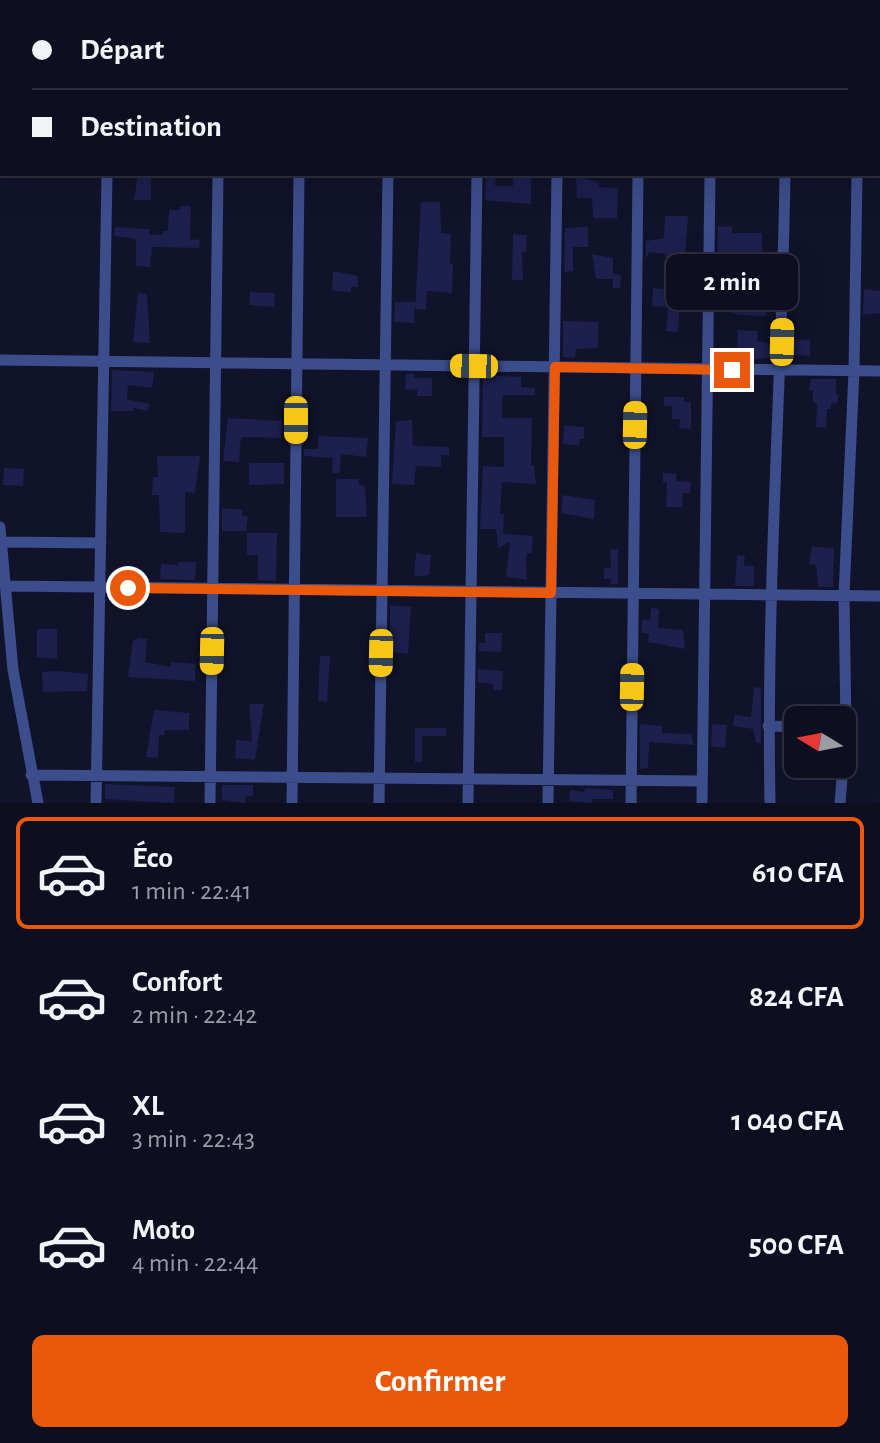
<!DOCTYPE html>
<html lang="fr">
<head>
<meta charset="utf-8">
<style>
  :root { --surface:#0d0e20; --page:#161729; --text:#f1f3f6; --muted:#9a9ca5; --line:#2d2e3e; --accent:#ea580c }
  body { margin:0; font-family:"Alegreya Sans",sans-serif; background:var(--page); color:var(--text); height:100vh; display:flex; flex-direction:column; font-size:30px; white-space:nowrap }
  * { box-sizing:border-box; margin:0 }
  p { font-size:26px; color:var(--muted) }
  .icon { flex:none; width:44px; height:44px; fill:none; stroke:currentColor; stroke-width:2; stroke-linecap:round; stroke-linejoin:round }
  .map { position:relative; height:803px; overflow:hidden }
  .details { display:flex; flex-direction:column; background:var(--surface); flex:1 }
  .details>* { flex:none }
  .hud { position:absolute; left:0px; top:0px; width:880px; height:176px; box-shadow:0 8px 32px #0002,0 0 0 2px var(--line); display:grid; align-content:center; height:176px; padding:0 32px; background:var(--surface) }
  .needle { width:52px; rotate:280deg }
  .buttons { position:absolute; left:784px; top:706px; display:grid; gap:16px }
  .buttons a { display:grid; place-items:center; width:72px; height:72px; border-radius:12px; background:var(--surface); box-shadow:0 8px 32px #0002,0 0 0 2px var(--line); font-size:40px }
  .end { position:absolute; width:36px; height:36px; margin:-18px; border:10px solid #ea580c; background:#fff; box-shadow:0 0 0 4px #fff }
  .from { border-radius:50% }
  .bubble { position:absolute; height:56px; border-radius:12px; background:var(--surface); box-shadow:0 8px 32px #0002,0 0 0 2px var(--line); font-size:26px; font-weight:700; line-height:56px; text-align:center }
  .car { position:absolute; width:24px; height:48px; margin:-24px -12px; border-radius:10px; box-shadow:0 0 6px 2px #0007; background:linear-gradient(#f5c518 24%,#345 0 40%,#f5c518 0 76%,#345 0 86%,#f5c518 0) }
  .hud b { display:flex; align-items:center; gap:28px; height:76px; font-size:30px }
  .hud b+b { border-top:2px solid var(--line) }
  .hud i { width:20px; height:20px; background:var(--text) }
  ul { padding:14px 0 0; list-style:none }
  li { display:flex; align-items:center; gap:24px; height:112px; margin:0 16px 12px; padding:0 16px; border:4px solid transparent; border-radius:12px }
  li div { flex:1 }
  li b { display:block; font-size:30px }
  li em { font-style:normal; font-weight:700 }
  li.selected { border-color:var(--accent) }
  li>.icon { width:72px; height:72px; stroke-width:1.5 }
  .cta { display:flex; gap:16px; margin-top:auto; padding:16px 32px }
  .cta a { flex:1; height:92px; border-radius:12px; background:var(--accent); color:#fff; font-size:32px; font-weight:700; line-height:92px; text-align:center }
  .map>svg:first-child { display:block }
  .building { fill:#1d1f4d }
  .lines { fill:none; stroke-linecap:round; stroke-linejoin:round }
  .minor { stroke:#3c4d8b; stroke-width:11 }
  .route { stroke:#ea580c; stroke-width:10 }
</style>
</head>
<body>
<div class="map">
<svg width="880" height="803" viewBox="0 0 880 803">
  <rect width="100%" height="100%" fill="#11132b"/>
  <path class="building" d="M 138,174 L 151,174 L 151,200 L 134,200 Z
    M 486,175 L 496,176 L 495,186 L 513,186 L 513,175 L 531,176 L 531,204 L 485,200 Z
    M 576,177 L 599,182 L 599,187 L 618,188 L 617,218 L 593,218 L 592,198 L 577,198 Z
    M 421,202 L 440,202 L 441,233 L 451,234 L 450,264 L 453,264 L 452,293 L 427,291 L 426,310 L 415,309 Z
    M 180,206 L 191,206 L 190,239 L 200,240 L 199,248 L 152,247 L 150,267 L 136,266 L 136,239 L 114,236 L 115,227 L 149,229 L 149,234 L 163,235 L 163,231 L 168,231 L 169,210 L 180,210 Z
    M 665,216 L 688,216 L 685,257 L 666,258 L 666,254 L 649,252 L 646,259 L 646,241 L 664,238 Z
    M 718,226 L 732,227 L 732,233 L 762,233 L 762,252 L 733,253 L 732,258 L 727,258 L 725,273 L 754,279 L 753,299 L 767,305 L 766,316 L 738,315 L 727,311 L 728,304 L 722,304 L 724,284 L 717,284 Z
    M 588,227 L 588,247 L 573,247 L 573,271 L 564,272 L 565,228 Z
    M 513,234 L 527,235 L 526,252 L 522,252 L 523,280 L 512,280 Z
    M 592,254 L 613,258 L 613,274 L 621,275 L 620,288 L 613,288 L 613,279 L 596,279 Z
    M 333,271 L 358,276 L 358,287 L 351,287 L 351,292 L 332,291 Z
    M 665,286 L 687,287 L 686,307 L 680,307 L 678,332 L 666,331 L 668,307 L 652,306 L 653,288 L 665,289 Z
    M 864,289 L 880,291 L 880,313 L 863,315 Z
    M 250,292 L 275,293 L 274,307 L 249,305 Z
    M 138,293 L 147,294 L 150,343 L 133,342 Z
    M 395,302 L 415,302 L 414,323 L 394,322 Z
    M 563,321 L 598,322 L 598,348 L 576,349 L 575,358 L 563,357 Z
    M 737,330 L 758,331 L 757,341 L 772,343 L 771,358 L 738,360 Z
    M 789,339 L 810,340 L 810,356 L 788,355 Z
    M 112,370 L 154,372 L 152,388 L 128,385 L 127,399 L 149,404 L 148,411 L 133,408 L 133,411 L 111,411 Z
    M 406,374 L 414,374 L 414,378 L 432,378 L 432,396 L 417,396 L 417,390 L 405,389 Z
    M 483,375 L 521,377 L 521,387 L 535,388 L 535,395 L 504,395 L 502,400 L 502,418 L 532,418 L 531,465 L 534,465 L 536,484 L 502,482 L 500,514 L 504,514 L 503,534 L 533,536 L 532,553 L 527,553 L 526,564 L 527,580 L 506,577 L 510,542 L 498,548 L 496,529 L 480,529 L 483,466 L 504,467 L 504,437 L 482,437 Z
    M 811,379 L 836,379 L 836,394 L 839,395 L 836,404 L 831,403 L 831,409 L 827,409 L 826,428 L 816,427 L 817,403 L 813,403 L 813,390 L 809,390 Z
    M 664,397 L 684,397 L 684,402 L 691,402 L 691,429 L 679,428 L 680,419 L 672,419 L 672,406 L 664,406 Z
    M 228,418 L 282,421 L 281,438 L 241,437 L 239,462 L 223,461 Z
    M 412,420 L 413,446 L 449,447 L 449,455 L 441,455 L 441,467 L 416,466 L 414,485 L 392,484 L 396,421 Z
    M 564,425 L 584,427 L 584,439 L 580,439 L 579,445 L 563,444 Z
    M 319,436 L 368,438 L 366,457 L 341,454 L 340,473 L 332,473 L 333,458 L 304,456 L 304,449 L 318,449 Z
    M 157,456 L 200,456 L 195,493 L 185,492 L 185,533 L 160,532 L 159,495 L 152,495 L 153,477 L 158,477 Z
    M 249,463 L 284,463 L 284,484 L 249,485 Z
    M 4,468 L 24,469 L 23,486 L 3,485 Z
    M 663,473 L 677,474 L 676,481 L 691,482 L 690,493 L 683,493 L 682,507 L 666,507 L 667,482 L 663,482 Z
    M 336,479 L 359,479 L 359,485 L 365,486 L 367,517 L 336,517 Z
    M 563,495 L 595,500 L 594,519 L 561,513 Z
    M 222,508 L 243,510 L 242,516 L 248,516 L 246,531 L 222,531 Z
    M 247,533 L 277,533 L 276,581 L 258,580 L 258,555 L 247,555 Z
    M 812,547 L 834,548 L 833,587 L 818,587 L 816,565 L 809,564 Z
    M 618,549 L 618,584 L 611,584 L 611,579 L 604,579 L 604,568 L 611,568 L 610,550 Z
    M 416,553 L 431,555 L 429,575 L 414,577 Z
    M 737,555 L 745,556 L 744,566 L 754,566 L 754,586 L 735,586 Z
    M 178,562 L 196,562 L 195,580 L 160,579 L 161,564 L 178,565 Z
    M 390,605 L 411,607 L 408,654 L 390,652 Z
    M 651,608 L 659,609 L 658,628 L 683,630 L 685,649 L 648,642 L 649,634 L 641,633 L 642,620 L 650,620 Z
    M 37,629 L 57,629 L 57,659 L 37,657 Z
    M 485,633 L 502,633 L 501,652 L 479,651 L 479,643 L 485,643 Z
    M 139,638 L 147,639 L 145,662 L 171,667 L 171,662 L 196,664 L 195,681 L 128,677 L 133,641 Z
    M 320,656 L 330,656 L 327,702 L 318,701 Z
    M 478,669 L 503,671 L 502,690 L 493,690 L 493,684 L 478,682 Z
    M 57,671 L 88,674 L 87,691 L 43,692 L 42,672 Z
    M 754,687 L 761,688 L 761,743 L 756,743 L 753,729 L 733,726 L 735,715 L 751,717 Z
    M 249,704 L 264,704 L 255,760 L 235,758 L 236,740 L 252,741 Z
    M 154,710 L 189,713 L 189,730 L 165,730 L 164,735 L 159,735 L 158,758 L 146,757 Z
    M 640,724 L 662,726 L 662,733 L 691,734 L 694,745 L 649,742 L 648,768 L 640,769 Z
    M 712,724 L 727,725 L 725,748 L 711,746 Z
    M 415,728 L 446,728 L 446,736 L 422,736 L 422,762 L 415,762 Z
    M 105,784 L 175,787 L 174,803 L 105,799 Z
    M 222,785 L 253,785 L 253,796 L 246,796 L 245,803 L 222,800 Z
    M 585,788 L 613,790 L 613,799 L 592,799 L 592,803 L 569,801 L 570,790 L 584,792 Z"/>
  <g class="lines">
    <path class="minor" d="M 109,2 L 109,0
      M 220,2 L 220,0
      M 301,2 L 301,0
      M 445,2 L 503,2
      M 647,2 L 649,0
      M 860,2 L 860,0
      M 0,4 L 2,4
      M 878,38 L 880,38
      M 878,149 L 880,149
      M 0,360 L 880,371
      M 0,527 L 13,670 L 38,803
      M 3,542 L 101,543
      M 8,586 L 880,596
      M 768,726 L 798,727
      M 31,775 L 702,781
      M 96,803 L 107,174
      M 210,803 L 218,174
      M 292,803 L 299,174
      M 379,803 L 388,174
      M 468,803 L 477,174
      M 548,803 L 557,174
      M 631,803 L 638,174
      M 702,803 L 710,174
      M 770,803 C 766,593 782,384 785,174
      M 840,803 L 846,728 L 844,595 L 854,371 L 857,174"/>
  </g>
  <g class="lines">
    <path class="route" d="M 128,588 L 551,593 L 555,367 L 732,370"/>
  </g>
</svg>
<div class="buttons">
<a><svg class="needle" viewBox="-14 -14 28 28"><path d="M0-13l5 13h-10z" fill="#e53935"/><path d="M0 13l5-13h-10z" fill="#9a9ca5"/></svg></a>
</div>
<i class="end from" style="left:128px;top:588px"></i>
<i class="end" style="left:732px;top:370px"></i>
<div class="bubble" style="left:666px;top:254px;width:132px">2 min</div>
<i class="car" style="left:782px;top:342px;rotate:1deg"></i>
<i class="car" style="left:474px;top:366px;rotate:271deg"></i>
<i class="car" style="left:296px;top:420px;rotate:180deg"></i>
<i class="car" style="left:635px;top:425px;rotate:1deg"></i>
<i class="car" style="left:212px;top:651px;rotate:181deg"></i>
<i class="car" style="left:381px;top:653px;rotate:181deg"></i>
<i class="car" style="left:632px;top:687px;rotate:1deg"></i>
<div class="hud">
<b><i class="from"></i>Départ</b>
<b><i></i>Destination</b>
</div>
</div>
<section class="details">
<ul>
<li class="selected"><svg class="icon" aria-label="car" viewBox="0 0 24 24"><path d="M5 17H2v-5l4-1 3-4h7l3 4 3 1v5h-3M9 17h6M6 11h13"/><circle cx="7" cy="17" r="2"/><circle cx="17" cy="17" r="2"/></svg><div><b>Éco</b><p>1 min · 22:41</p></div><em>610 CFA</em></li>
<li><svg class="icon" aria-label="car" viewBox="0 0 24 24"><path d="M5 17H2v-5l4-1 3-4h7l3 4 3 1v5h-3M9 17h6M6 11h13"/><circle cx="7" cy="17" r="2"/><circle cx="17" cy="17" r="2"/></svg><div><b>Confort</b><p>2 min · 22:42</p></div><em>824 CFA</em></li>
<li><svg class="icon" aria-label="car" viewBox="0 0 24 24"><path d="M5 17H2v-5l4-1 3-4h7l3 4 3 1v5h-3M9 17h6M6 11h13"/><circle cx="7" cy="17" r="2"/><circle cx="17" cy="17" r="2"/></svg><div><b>XL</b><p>3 min · 22:43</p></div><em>1 040 CFA</em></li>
<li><svg class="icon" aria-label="car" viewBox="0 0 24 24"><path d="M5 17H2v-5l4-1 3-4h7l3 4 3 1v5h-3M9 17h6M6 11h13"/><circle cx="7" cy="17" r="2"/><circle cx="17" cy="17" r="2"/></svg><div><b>Moto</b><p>4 min · 22:44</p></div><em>500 CFA</em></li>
</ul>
<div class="cta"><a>Confirmer</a></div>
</section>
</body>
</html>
